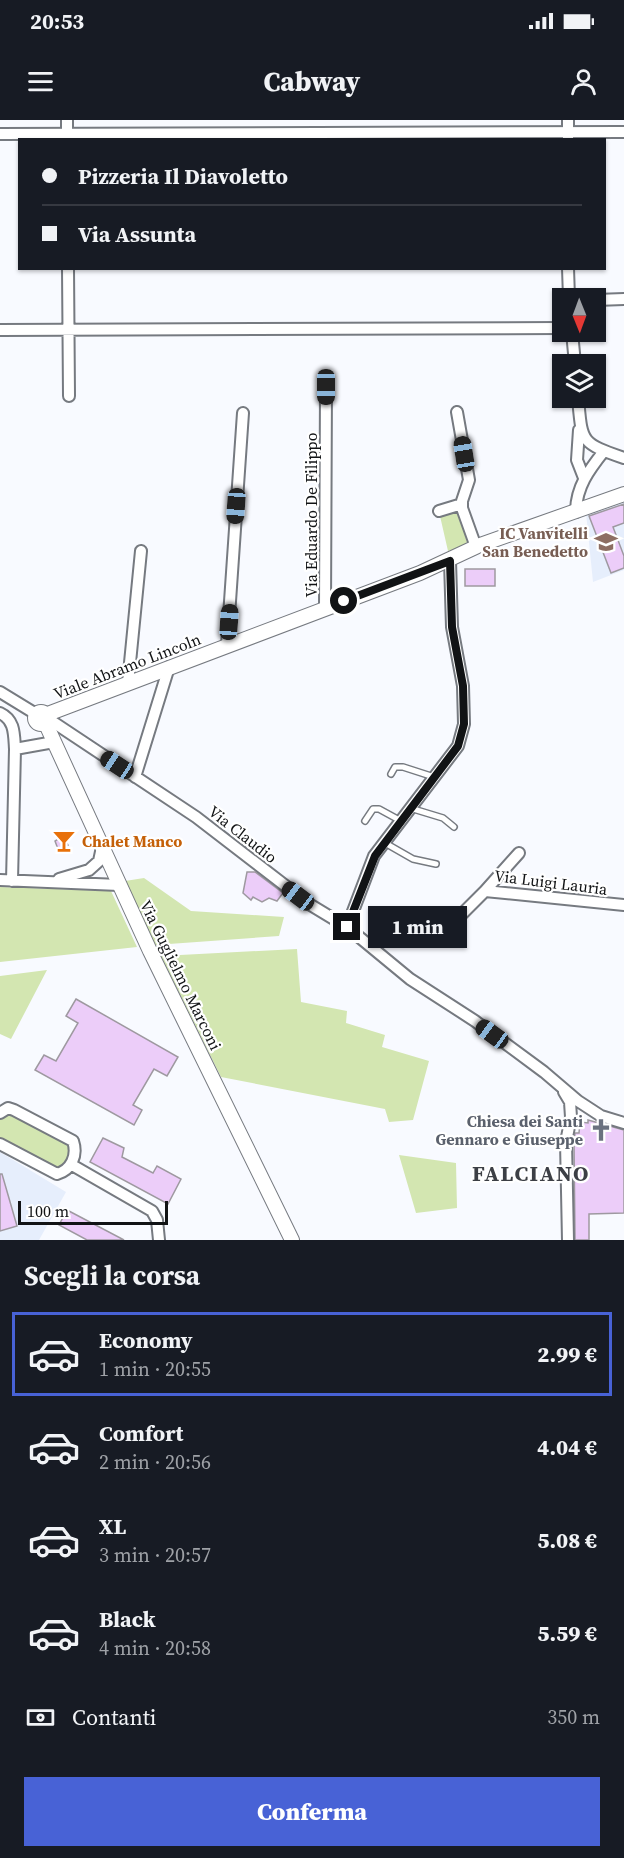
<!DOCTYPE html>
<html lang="it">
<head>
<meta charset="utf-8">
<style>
  :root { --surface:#171b24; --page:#20242c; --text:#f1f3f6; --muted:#9ea1a6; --line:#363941; --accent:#4862d6 }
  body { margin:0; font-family:"Source Serif 4",serif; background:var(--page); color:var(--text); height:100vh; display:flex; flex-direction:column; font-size:22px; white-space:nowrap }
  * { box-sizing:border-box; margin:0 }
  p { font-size:20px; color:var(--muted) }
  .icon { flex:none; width:33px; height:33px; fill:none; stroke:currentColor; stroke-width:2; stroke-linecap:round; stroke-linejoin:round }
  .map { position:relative; height:1120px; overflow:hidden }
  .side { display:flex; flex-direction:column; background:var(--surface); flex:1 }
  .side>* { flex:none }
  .top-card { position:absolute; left:18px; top:18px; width:588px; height:132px; border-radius:0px; box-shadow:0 2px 4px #0004; display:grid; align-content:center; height:132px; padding:0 24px; background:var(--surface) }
  .needle { width:39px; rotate:179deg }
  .fabs { position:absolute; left:552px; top:168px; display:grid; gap:12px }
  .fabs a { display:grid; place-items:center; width:54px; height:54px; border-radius:0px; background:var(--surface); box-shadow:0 2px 4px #0004; font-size:30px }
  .scale { position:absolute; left:18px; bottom:15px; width:150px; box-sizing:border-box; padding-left:6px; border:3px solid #111315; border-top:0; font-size:16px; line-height:21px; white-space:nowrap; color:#111315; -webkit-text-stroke:4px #fff; paint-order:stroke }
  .end { position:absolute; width:27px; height:27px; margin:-14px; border:8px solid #111315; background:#fff; box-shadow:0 0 0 3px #fff }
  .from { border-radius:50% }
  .bubble { position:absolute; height:42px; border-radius:0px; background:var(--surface); box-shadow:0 2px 4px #0004; font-size:20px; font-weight:800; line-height:42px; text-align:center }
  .car { position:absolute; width:18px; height:36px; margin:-18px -9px; border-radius:8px; box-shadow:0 0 4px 2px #0007; background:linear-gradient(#222 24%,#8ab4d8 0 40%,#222 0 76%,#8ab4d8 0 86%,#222 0) }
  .top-card b { display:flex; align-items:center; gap:21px; height:57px; font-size:22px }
  .top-card b+b { border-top:2px solid var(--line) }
  .top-card i { width:15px; height:15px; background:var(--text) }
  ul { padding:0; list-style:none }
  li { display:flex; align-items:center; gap:18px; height:84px; margin:0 12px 9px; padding:0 12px; border:3px solid transparent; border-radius:0px }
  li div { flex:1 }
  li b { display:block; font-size:22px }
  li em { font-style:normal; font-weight:800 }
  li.selected { border-color:var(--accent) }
  li>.icon { width:54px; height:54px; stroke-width:1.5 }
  h2 { padding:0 24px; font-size:27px; line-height:72px }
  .pay { display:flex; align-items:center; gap:15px; height:66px; padding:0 24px; font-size:22px }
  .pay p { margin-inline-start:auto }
  .primary-button { display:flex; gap:12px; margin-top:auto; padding:12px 24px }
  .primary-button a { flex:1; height:69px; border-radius:0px; background:var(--accent); color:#fff; font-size:24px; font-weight:800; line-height:69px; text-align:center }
  .status { display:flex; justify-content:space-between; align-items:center; height:42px; padding:0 30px; background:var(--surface); direction:ltr }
  .status svg { height:16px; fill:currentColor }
  header { display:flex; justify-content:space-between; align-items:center; height:78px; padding:0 24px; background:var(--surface); font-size:27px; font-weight:800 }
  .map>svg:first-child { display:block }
  .built { fill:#e6eefc }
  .green { fill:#d3e6b1 }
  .building { fill:#eccdf9; stroke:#9e99a0; stroke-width:1.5 }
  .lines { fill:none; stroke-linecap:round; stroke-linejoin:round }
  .service-casing { stroke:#767a80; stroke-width:8 }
  .minor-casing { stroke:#767a80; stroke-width:14 }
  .tertiary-casing { stroke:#767a80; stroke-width:16 }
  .service { stroke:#fff; stroke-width:5 }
  .minor { stroke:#fff; stroke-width:10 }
  .tertiary { stroke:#fff; stroke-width:14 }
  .route { stroke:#111315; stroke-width:8 }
  .labels { text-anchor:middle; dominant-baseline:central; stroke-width:4.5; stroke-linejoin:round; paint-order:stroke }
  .street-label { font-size:16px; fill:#111315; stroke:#fff }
  .education-label { font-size:16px; font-weight:bold; fill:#785e54; stroke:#fff; text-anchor:end }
  .food-label { font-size:16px; font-weight:bold; fill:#c56008; stroke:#fff; text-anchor:start }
  .worship-label { font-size:16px; font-weight:bold; fill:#5b616d; stroke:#fff; text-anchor:end }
  .district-label { font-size:22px; font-weight:bold; letter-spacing:1.5px; fill:#3c3f45; stroke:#fff }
</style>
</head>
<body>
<div class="status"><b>20:53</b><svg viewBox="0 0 49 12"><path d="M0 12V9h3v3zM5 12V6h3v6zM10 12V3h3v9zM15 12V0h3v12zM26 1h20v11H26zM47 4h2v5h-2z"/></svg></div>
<header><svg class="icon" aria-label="menu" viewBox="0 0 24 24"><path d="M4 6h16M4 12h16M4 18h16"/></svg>Cabway<svg class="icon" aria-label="person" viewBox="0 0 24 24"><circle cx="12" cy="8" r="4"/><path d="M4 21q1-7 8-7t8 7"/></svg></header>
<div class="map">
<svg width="624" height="1120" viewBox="0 0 624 1120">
  <rect width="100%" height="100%" fill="#f8faff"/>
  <path class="built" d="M 624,374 L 624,450 L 593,462 L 586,393 Z
    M 0,1032 L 66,1072 L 39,1120 L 0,1120 Z"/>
  <path class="green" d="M 458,391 L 467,422 L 464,426 L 448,431 L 440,396 Z
    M 144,758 L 191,791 L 284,797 L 279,816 L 155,825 L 125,761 Z
    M 0,767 L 111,771 L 137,827 L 0,842 Z
    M 297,829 L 301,882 L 347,891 L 346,903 L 385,915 L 382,927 L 429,941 L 413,1000 L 389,1002 L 385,989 L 221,957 L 161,836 Z
    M 47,850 L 11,919 L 0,914 L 0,856 Z
    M 8,988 L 75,1026 L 57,1054 L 0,1024 L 0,998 Z
    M 399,1035 L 456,1043 L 457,1088 L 416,1093 Z"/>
  <path class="building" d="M 624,384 L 624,403 L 613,407 L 624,436 L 624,448 L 611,453 L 589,396 Z
    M 465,449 L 495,449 L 495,466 L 465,466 Z
    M 63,716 L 68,725 L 58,729 L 55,721 Z
    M 247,752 L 255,752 L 283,773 L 277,781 L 269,778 L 262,782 L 253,777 L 251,780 L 243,773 Z
    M 76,879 L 178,937 L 167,956 L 154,949 L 133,985 L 142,990 L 134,1005 L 35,950 L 44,935 L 56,941 L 78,903 L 66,896 Z
    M 588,1000 L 624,1010 L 624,1093 L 589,1094 L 589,1120 L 575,1120 L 574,1023 L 575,1013 L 579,1013 L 580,1002 L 588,1003 Z
    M 103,1018 L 124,1028 L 122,1037 L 153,1053 L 157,1046 L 181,1059 L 168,1084 L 90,1042 Z
    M 0,1054 L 2,1054 L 17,1106 L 0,1111 Z
    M 67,1090 L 124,1120 L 87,1120 L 59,1105 Z"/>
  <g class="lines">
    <g class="service-casing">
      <path id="service" d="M 391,654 L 395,647 L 403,647 L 434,657
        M 410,688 L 443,698 L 454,707
        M 365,701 L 373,689 L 379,689 L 401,701
        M 385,723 L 413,739 L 436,744"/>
    </g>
    <g class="minor-casing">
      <path id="minor" d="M 67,0 L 67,20
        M 0,14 L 624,12
        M 568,19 L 568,0
        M 68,148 L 69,276
        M 568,148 L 569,178
        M 596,180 L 624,179
        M 0,210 L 562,208
        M 572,212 L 575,244
        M 578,278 C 582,322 580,323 624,338
        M 457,292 L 469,360 L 462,381 L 462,388 L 476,427
        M 579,310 L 577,340 L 584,358
        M 439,391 L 462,384
        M 576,392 C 576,367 589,350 604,331
        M 325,488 L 326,267
        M 227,525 L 243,293
        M 128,563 L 141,431
        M 0,572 L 36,594
        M 0,593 C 15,600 14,614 15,629
        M 47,598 L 196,697 L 309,784 L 347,807 L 410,859 L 475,901 L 544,952 L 578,981 L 601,996 L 624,1003
        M 135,657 L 169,547
        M 519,733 L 485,771 L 624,785
        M 59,759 L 89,750 L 99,741 L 102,727
        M 0,760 L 119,765
        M 12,761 L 15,629 L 54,622
        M 347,807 L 374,736 L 458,626 L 464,604 L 463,566 L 452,507 L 450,441
        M 446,810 L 485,771
        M 564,972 L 570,982 L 571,997 L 566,1022 L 568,1120
        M 0,993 L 8,988 L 14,990 L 73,1021 C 78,1036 71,1050 57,1054 L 0,1024
        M 72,1045 L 152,1091 L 157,1100 L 159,1120"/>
    </g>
    <g class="tertiary-casing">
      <path id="tertiary" d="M35 598a6 6 0 1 1 12 0a6 6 0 1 1-12 0Z
        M 45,595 L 420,453 L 480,425 L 624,374
        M 45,602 L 150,831 L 292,1120"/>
    </g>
    <use href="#service" class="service"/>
    <use href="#minor" class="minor"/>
    <use href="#tertiary" class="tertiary"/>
  </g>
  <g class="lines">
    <path class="route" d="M 344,481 L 450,441 L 452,507 L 463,566 L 464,604 L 458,626 L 375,736 L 347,807"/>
  </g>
  <defs>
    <g id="school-bare" transform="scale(1.8)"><path d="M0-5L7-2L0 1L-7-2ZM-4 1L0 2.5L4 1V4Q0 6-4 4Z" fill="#8d6e63" stroke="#fff" stroke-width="2.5" paint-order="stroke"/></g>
    <g id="bar-bare" transform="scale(1.8)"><path d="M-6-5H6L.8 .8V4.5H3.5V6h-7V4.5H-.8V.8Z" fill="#e8710a" stroke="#fff" stroke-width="2.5" paint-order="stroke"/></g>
    <g id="church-bare" transform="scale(1.8)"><path d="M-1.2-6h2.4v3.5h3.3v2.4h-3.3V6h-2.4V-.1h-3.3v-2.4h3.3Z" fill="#6b7280" stroke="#fff" stroke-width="2.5" paint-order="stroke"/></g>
  </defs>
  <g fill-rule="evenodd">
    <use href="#school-bare" x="606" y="422"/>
    <use href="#bar-bare" x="64" y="721"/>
    <use href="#church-bare" x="601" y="1010"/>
  </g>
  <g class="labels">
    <g class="street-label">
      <text transform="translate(311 395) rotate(-90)">Via Eduardo De Filippo</text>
      <text transform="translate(127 546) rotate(-21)">Viale Abramo Lincoln</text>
      <text transform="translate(243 714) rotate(38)">Via Claudio</text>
      <text transform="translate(551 762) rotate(7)">Via Luigi Lauria</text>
      <text transform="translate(181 855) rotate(64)">Via Guglielmo Marconi</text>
    </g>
    <g class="education-label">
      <text x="588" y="413">IC Vanvitelli<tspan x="588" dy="18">San Benedetto</tspan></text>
    </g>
    <g class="food-label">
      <text x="82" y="721">Chalet Manco</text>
    </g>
    <g class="worship-label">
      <text x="583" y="1001">Chiesa dei Santi<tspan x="583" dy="18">Gennaro e Giuseppe</tspan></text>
    </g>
    <g class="district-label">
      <text x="531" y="1053">FALCIANO</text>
    </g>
  </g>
</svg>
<div class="fabs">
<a><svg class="needle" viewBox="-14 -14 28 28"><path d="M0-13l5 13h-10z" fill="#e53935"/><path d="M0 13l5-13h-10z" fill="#9ea1a6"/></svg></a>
<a><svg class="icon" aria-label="layers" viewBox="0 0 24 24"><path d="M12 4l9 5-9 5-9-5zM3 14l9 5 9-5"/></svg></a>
</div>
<div class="scale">100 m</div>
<i class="end from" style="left:344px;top:481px"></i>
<i class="end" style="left:347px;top:807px"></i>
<div class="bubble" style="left:368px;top:786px;width:99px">1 min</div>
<i class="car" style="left:326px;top:267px;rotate:180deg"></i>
<i class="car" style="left:464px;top:334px;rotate:351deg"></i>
<i class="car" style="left:236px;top:386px;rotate:184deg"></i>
<i class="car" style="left:229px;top:502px;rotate:4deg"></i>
<i class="car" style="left:117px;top:645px;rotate:303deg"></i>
<i class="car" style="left:298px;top:776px;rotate:307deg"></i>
<i class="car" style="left:492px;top:914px;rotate:306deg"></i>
<div class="top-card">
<b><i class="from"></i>Pizzeria Il Diavoletto</b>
<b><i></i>Via Assunta</b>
</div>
</div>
<section class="side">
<h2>Scegli la corsa</h2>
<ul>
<li class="selected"><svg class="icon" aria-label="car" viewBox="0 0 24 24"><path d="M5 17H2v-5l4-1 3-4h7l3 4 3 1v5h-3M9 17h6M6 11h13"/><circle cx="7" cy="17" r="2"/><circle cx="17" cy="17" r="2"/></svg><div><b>Economy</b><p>1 min · 20:55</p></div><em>2.99 €</em></li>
<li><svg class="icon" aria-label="car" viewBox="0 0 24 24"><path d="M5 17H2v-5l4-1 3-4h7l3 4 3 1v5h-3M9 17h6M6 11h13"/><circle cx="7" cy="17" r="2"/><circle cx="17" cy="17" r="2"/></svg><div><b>Comfort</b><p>2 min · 20:56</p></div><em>4.04 €</em></li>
<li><svg class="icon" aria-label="car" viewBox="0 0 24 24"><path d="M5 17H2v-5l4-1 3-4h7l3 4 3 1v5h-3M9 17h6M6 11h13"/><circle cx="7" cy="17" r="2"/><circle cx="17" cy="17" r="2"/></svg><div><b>XL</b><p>3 min · 20:57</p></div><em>5.08 €</em></li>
<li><svg class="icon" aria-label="car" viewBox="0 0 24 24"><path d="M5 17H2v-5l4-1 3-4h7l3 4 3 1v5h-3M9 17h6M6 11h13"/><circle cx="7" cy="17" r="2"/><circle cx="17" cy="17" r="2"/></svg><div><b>Black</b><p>4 min · 20:58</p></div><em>5.59 €</em></li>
</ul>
<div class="pay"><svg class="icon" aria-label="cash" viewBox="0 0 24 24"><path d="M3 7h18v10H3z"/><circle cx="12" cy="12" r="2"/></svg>Contanti<p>350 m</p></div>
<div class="primary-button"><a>Conferma</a></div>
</section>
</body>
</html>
